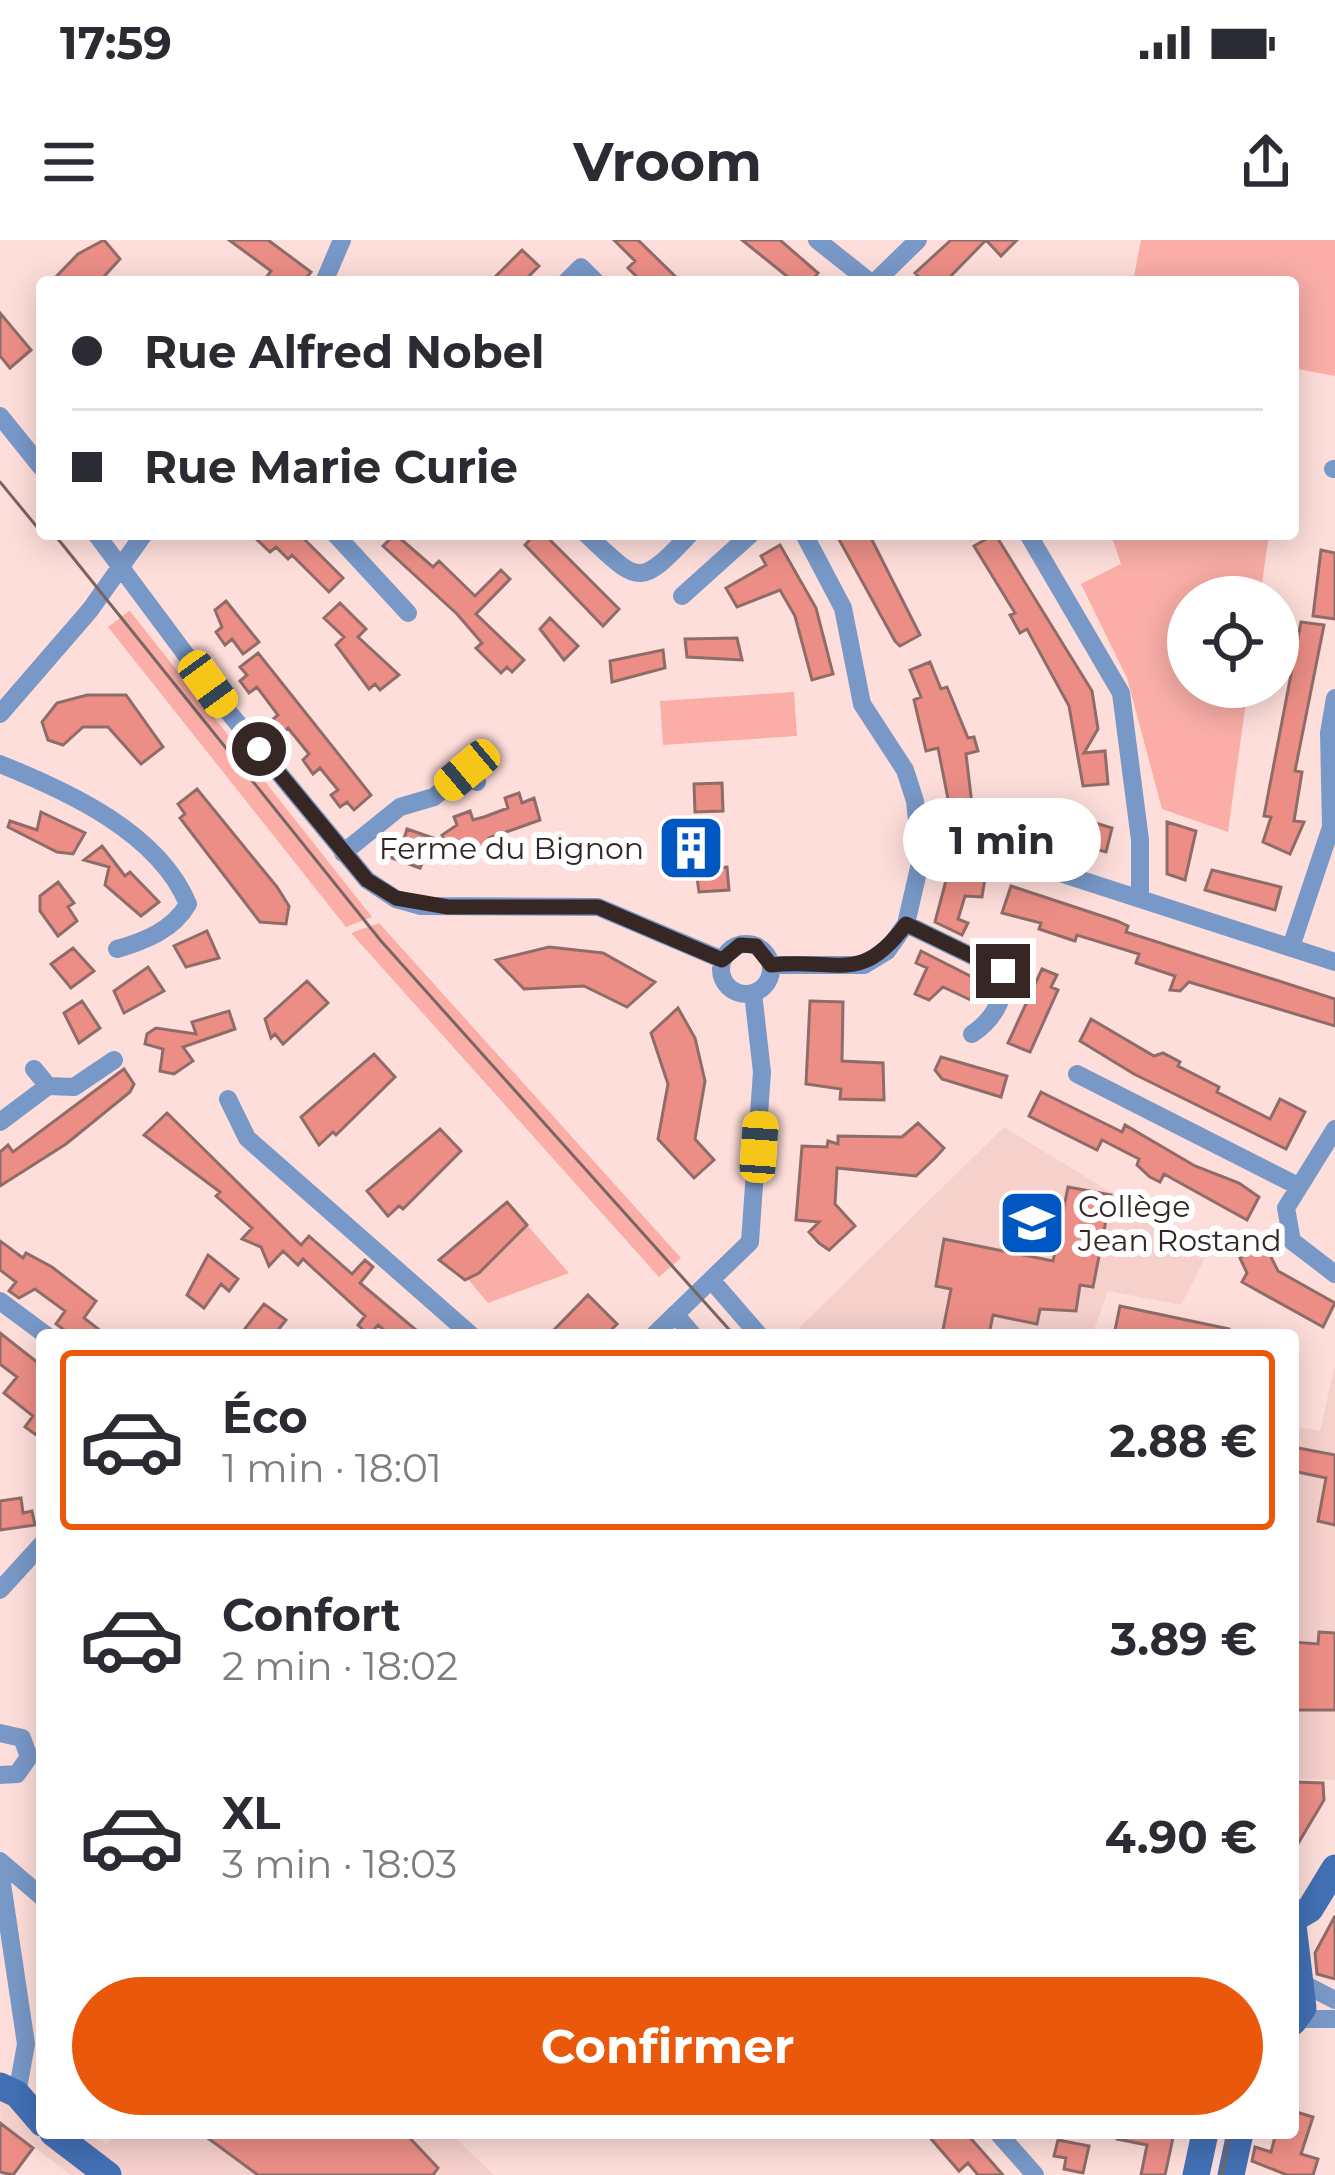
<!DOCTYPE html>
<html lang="fr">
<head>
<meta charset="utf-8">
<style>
  :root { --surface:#fff; --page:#f7f7f7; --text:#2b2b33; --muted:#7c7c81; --line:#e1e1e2; --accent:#ea580c }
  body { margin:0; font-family:Montserrat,sans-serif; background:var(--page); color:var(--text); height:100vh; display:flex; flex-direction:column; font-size:45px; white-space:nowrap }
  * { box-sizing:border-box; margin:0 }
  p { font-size:39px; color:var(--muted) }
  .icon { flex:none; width:66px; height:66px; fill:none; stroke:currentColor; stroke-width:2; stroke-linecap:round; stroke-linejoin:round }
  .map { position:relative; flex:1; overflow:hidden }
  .sheet { position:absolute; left:36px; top:1089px; width:1263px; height:810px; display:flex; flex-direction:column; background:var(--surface); border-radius:12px; box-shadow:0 6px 30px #0003 }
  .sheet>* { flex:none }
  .hud { position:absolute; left:36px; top:36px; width:1263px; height:264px; border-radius:12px; box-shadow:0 6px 30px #0003; display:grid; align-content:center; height:264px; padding:0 36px; background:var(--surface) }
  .fabs { position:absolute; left:1167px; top:336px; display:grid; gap:24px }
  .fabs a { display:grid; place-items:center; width:132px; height:132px; border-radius:50%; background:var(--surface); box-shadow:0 6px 30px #0003; font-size:60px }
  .end { position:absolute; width:54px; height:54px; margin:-27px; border:15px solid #362725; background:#fff; box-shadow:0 0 0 6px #fff }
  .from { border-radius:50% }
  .bubble { position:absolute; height:84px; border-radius:42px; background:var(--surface); box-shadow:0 6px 30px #0003; font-size:39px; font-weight:700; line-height:84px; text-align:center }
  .car { position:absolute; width:36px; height:72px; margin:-36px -18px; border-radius:15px; box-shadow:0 0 9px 3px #0007; background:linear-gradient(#f5c518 24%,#345 0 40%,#f5c518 0 76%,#345 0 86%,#f5c518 0) }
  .hud b { display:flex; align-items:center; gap:42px; height:114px; font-size:45px }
  .hud b+b { border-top:3px solid var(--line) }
  .hud i { width:30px; height:30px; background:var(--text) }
  ul { padding:21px 0 0; list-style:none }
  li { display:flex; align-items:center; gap:36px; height:180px; margin:0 24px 18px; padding:0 12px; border:6px solid transparent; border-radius:12px }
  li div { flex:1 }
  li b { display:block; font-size:45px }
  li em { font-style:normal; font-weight:700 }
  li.on { border-color:var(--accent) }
  li>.icon { width:108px; height:108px; stroke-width:1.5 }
  .primary-button { display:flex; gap:24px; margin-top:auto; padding:24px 36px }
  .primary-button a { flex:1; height:138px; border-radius:72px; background:var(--accent); color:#fff; font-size:48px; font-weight:700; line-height:138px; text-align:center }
  .status { display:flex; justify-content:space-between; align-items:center; height:84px; padding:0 60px; background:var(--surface); direction:ltr }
  .status svg { height:33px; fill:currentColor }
  header { display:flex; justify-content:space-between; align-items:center; height:156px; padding:0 36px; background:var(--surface); font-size:54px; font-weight:700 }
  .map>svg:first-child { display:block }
  .built { fill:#f6d0cb }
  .green { fill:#faaea7 }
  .building { fill:#ec8e86; stroke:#8f6c68; stroke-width:3 }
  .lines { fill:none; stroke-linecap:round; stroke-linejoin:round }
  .street { stroke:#7898c7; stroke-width:18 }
  .secondary { stroke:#4270b4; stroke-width:27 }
  .tram { stroke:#796562; stroke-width:3 }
  .route { stroke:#362725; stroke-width:15 }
  .labels { text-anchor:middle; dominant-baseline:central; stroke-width:12; stroke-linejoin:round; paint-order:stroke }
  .poi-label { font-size:30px; fill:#362725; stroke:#fff; text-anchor:end }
</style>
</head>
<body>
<div class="status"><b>17:59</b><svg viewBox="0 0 49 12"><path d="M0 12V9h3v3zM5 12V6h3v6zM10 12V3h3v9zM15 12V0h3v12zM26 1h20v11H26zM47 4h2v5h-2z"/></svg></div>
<header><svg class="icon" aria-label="menu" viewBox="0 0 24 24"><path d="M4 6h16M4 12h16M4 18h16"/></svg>Vroom<svg class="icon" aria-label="share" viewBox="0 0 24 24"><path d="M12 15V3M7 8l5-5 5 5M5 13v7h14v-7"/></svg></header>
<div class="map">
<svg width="1335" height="1935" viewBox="0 0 1335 1935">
  <rect width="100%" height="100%" fill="#fededa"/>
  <path class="built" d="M 1004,887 L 1208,1012 L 1181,1065 L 1108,1051 L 1092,1095 L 792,1095 Z
    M 1335,1125 L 1335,1540 L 1293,1539 L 1293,1186 L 1320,1191 Z
    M 0,1838 L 42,1893 L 88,1893 L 106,1904 L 119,1893 L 450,1893 L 494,1935 L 71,1935 L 35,1908 L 15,1935 L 1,1935 Z"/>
  <path class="green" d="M 1141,0 L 1335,0 L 1335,136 L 1293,128 L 1293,42 L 1133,42 Z
    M 1111,294 L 1269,294 L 1260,357 L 1188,357 L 1188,447 L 1248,447 L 1228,592 L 1162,569 L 1127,438 L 1081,344 L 1121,324 Z
    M 129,371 L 130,371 L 372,677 L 346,687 L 108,387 Z
    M 794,452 L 797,496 L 663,505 L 660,461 Z
    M 379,683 L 681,1018 L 659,1037 L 351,693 Z
    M 527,985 L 569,1033 L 488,1063 L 467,1038 Z"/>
  <path class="building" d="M 104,0 L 120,19 L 99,42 L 51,42 L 78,14 Z
    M 229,0 L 268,0 L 311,32 L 303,42 L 263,42 L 271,31 Z
    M 614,0 L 638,0 L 681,42 L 642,42 L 628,28 L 635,21 Z
    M 742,0 L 780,0 L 818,33 L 811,42 L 794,42 Z
    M 951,0 L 1017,0 L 1001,16 L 986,0 L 945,42 L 924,42 L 915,33 Z
    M 522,10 L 539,26 L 523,42 L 490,42 Z
    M 0,73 L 31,110 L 10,128 L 0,116 Z
    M 251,294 L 299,294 L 343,338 L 329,352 L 292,315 L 288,319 L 276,307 L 270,312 Z
    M 395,294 L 433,327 L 439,321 L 475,356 L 501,330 L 510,339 L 476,374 L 524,420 L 512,432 L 507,427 L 501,433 L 476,408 L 482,403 L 457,374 L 383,306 Z
    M 535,294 L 544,294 L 619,369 L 603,386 L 525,305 Z
    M 836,294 L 869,294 L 920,395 L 900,406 L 895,401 Z
    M 995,294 L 1092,451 L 1098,489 L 1084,513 L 1105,511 L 1108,544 L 1083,546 L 1069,466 L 1027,389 L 1020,393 L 1010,375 L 1015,373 L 974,306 Z
    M 780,305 L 816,368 L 833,434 L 812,440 L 795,376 L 780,350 L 737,367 L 726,348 L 766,325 L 761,316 Z
    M 1321,310 L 1335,313 L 1335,379 L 1313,376 Z
    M 226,361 L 259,402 L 243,414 L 232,399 L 225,405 L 216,392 L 222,387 L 215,370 Z
    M 340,363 L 366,389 L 358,397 L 399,435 L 380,450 L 375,444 L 369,449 L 336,405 L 344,397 L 324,378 Z
    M 550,378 L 578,406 L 564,420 L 540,389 Z
    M 1301,382 L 1324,385 L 1295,531 L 1302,532 L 1294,581 L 1304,582 L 1290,614 L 1263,602 L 1271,577 L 1264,576 Z
    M 737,398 L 742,420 L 687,417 L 685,399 Z
    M 663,410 L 665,428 L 612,442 L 610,421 Z
    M 258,413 L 371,555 L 354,570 L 347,562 L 340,567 L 331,555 L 338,550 L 320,528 L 313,534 L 303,520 L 309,514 L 288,488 L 281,493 L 271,481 L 278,475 L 257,447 L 249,453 L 240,441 L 247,435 L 240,427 Z
    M 930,422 L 941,449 L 947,447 L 968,498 L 974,497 L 978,511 L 966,514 L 973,573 L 997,573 L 997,590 L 966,590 L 966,611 L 949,611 L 949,564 L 938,508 L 926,511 L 914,460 L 921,457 L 910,430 Z
    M 87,455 L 126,455 L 163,507 L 141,524 L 108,487 L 83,487 L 63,505 L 48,500 L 42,482 L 57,463 Z
    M 722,543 L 723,571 L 695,572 L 694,544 Z
    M 197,549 L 277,647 L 289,666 L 286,684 L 260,682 L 180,578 L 185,574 L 178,564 Z
    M 519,553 L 522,563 L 534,558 L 540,580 L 489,598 L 491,604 L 475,610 L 473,604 L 447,610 L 442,595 L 457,585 L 454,577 L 470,571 L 473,580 L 484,577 L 508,568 L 505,558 Z
    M 1056,571 L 1112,588 L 1106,612 L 1047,596 Z
    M 41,572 L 85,593 L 73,614 L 57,612 L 8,587 L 10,581 L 37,590 Z
    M 1167,582 L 1196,591 L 1185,640 L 1167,634 Z
    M 407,589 L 433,598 L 420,628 L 389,617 L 394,595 L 404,599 Z
    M 698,589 L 701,629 L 727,627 L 729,650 L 699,652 L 697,637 L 684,638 L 681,590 Z
    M 102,606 L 125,636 L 130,632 L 159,662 L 141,676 L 105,645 L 109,627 L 84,620 Z
    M 1212,630 L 1281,647 L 1275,670 L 1205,650 Z
    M 948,633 L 985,638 L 982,657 L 965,656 L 958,679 L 968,683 L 962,695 L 935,682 Z
    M 58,642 L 74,663 L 68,667 L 77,681 L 58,696 L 40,671 L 40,656 Z
    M 1011,646 L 1117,681 L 1128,686 L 1126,692 L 1335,759 L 1335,786 L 1189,742 L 1180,751 L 1170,750 L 1175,736 L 1136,723 L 1139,714 L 1077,695 L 1075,701 L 1039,689 L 1041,683 L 1002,673 Z
    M 207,691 L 219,718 L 186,727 L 174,706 Z
    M 549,707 L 603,713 L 655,742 L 627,767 L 584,746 L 524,749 L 496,720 Z
    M 73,708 L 94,731 L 71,748 L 51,724 Z
    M 921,711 L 982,742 L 973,761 L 943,747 L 929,760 L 915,754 L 927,728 L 916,723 Z
    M 148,727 L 164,751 L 124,773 L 114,751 Z
    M 1042,729 L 1057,735 L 1051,747 L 1058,750 L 1030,812 L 1008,803 Z
    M 307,741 L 328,763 L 283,804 L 275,794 L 271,798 L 265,779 Z
    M 82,761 L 100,788 L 79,803 L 64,773 Z
    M 810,761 L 843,762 L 842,821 L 883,823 L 884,860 L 840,859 L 841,849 L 806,844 Z
    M 678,768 L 695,798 L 705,841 L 695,899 L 714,920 L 694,938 L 658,899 L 668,844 L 651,793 Z
    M 229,771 L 235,789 L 183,807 L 193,821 L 174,834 L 160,831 L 163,809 L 145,804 L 147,794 L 156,788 L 196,794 L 192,782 Z
    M 1091,779 L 1154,816 L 1163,813 L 1180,822 L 1178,826 L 1219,847 L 1217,852 L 1270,879 L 1280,859 L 1305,872 L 1286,909 L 1134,834 L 1080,801 Z
    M 374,814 L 395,837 L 336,895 L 333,892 L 319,905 L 301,877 Z
    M 941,817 L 1007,836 L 1001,857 L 942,839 L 935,830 Z
    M 124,829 L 134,844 L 130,852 L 66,904 L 0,946 L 0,912 L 8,905 L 13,912 Z
    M 1041,852 L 1122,892 L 1125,885 L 1195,926 L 1239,943 L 1259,957 L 1247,980 L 1164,934 L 1160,942 L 1150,937 L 1137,925 L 1139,919 L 1102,900 L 1097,910 L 1029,876 Z
    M 167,873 L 301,1005 L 309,996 L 352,1034 L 365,1020 L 373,1027 L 360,1043 L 422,1095 L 390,1095 L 378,1085 L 369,1095 L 358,1085 L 365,1076 L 303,1019 L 298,1025 L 283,1011 L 269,1026 L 261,1007 L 242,999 L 252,988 L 216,956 L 220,952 L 144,895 Z
    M 918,883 L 944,908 L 935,918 L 916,936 L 837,928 L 835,964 L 855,986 L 829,1010 L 819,1003 L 809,992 L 819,982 L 796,980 L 802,906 L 827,907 L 828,901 L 838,904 L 838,896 L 902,897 Z
    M 440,889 L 461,911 L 403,969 L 399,966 L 388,976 L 367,951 Z
    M 1068,947 L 1111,955 L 1093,1047 L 1080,1045 L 1076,1071 L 1040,1069 L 1037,1084 L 993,1075 L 989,1095 L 942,1095 L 951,1049 L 936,1046 L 944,999 L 1053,1021 Z
    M 507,962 L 527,985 L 479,1033 L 465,1040 L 439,1020 Z
    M 1262,999 L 1278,1031 L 1335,1063 L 1323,1087 L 1242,1042 L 1247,1033 L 1240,1018 L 1247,1014 L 1244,1007 Z
    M 0,1001 L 23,1018 L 26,1013 L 52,1027 L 96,1061 L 84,1078 L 106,1095 L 71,1095 L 56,1084 L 65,1071 L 35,1049 L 19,1058 L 9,1051 L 16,1042 L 0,1030 Z
    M 208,1015 L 238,1039 L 229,1051 L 221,1044 L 204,1068 L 187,1055 Z
    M 588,1055 L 617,1084 L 606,1095 L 549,1095 Z
    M 264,1064 L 286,1080 L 274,1095 L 240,1095 Z
    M 1120,1066 L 1229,1089 L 1228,1095 L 1114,1095 Z
    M 0,1093 L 42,1126 L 42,1199 L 25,1187 L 33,1176 L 4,1153 L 17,1137 L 0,1124 Z
    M 1293,1207 L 1335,1215 L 1335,1285 L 1318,1281 L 1326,1238 L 1293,1231 Z
    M 21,1258 L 23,1273 L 32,1271 L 35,1285 L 0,1290 L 0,1261 Z
    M 1319,1392 L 1335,1393 L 1335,1470 L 1293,1470 L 1293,1402 L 1318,1404 Z
    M 1293,1542 L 1323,1543 L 1324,1560 L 1293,1612 Z
    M 1335,1676 L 1335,1739 L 1317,1734 L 1315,1713 Z
    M 1293,1871 L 1313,1877 L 1301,1914 L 1318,1919 L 1313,1935 L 1287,1935 L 1252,1921 L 1255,1907 L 1271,1912 L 1276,1893 L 1293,1893 Z
    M 0,1883 L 33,1908 L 13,1935 L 0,1932 Z
    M 201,1893 L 405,1893 L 438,1928 L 433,1935 L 258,1935 Z
    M 926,1893 L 966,1893 L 1003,1935 L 978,1935 L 968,1923 L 959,1931 Z
    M 1118,1893 L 1174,1893 L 1165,1935 L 1141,1935 L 1147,1905 L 1117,1899 Z
    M 1058,1900 L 1089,1906 L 1083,1933 L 1064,1929 L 1066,1918 L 1054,1916 Z"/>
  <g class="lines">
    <path class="street" d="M 817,0 L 870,42
      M 324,42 L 342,0
      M 566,42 L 581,27 L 596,42
      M 875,42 L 918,0
      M 0,176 L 42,228
      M 1333,229 L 1335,229
      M 96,294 L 230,474 L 367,640 L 396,659 L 421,666 L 598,667 L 723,720
      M 335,294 L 408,373
      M 586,294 C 638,342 638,350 690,294
      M 1028,294 L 1121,453 L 1140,600 L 1140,657
      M 682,356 L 751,294
      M 0,474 L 90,370 L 144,294
      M 0,524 C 67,551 158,592 188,664 C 173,690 145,701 117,709
      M 343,613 L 400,567 L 434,557 L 467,530 L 477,542
      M 1035,625 L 1335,722
      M 906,684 L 1003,731 C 1008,757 992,781 972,794
      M721 729a25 25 0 1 1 50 0a25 25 0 1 1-50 0Z
      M 1291,707 L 1331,587 L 1329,493 L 1335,458
      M 771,725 L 864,725 L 887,711 L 906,684 L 921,619 L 915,561 L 905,530 L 862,464 L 843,368 L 804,294
      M 1077,834 L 1296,945
      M 48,846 L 74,847 L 114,820
      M 228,859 L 247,898 L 471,1095
      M 0,882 L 48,846 L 34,829
      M 1335,889 L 1286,968 L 1292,1001 L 1335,1034
      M 713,1042 L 759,1095
      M 0,1061 L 46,1095
      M 675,1074 L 693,1095
      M 654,1095 L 750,1002 L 762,832 L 753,753
      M 0,1350 L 42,1304
      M 0,1493 L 22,1498 L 29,1517 L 17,1534 L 0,1535
      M 0,1621 L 42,1657
      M 0,1630 L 26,1804 L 17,1854
      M 1300,1742 L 1335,1760
      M 1298,1779 L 1335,1779
      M 998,1893 L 1035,1935"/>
    <path class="secondary" d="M 1293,1679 L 1310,1669 L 1335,1628
      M 1293,1685 L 1303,1768 L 1293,1782
      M 0,1846 L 17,1854 L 42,1883
      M 53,1893 L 108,1935
      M 1196,1935 L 1205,1893
      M 1231,1935 L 1240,1893"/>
    <path class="tram" d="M 0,242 L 42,293
      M 54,294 L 381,701 L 734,1095
      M 1222,1935 L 1230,1893"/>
  </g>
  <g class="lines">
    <path class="route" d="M 259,509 L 367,640 L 396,658 L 448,667 L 598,667 L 722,720 L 740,705 L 756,706 L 771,725 C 836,717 860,747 906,684 L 1003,731"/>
  </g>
  <defs>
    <g id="building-square" transform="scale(3.45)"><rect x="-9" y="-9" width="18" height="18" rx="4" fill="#0157c1" stroke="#fff"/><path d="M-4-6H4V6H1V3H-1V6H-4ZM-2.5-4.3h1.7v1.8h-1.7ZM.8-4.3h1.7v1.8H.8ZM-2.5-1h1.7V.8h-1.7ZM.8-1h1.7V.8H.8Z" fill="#fff"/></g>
    <g id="school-square" transform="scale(3.45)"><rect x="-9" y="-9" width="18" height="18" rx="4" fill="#0157c1" stroke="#fff"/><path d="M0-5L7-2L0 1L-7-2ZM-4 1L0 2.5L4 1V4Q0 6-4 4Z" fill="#fff"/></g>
  </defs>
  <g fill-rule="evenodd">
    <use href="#building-square" x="691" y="608"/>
    <use href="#school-square" x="1032" y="983"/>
  </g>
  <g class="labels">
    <g class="poi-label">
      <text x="644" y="608">Ferme du Bignon</text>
      <text x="1078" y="966" text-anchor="start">Collège<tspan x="1078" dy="34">Jean Rostand</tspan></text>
    </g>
  </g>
</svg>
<div class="fabs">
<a><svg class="icon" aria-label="locate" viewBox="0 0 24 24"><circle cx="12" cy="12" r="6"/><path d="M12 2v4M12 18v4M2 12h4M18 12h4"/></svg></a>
</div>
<i class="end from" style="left:259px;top:509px"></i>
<i class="end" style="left:1003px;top:731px"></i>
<div class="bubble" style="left:903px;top:558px;width:198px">1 min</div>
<i class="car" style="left:208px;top:444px;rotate:144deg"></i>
<i class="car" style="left:467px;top:530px;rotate:230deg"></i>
<i class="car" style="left:759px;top:907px;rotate:4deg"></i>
<div class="hud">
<b><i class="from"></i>Rue Alfred Nobel</b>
<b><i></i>Rue Marie Curie</b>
</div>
<section class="sheet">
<ul>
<li class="on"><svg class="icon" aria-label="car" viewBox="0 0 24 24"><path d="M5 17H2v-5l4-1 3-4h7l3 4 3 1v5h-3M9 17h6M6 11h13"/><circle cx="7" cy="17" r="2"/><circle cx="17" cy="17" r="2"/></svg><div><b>Éco</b><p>1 min · 18:01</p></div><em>2.88 €</em></li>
<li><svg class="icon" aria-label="car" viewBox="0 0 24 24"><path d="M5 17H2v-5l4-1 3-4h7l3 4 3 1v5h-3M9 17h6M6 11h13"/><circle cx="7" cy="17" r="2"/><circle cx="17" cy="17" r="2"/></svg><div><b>Confort</b><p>2 min · 18:02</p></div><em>3.89 €</em></li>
<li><svg class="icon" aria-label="car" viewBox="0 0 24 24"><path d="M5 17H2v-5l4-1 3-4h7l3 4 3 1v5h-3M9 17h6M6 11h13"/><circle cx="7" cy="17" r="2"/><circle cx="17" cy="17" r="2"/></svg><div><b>XL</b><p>3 min · 18:03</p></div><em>4.90 €</em></li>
</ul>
<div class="primary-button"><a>Confirmer</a></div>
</section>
</div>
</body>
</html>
